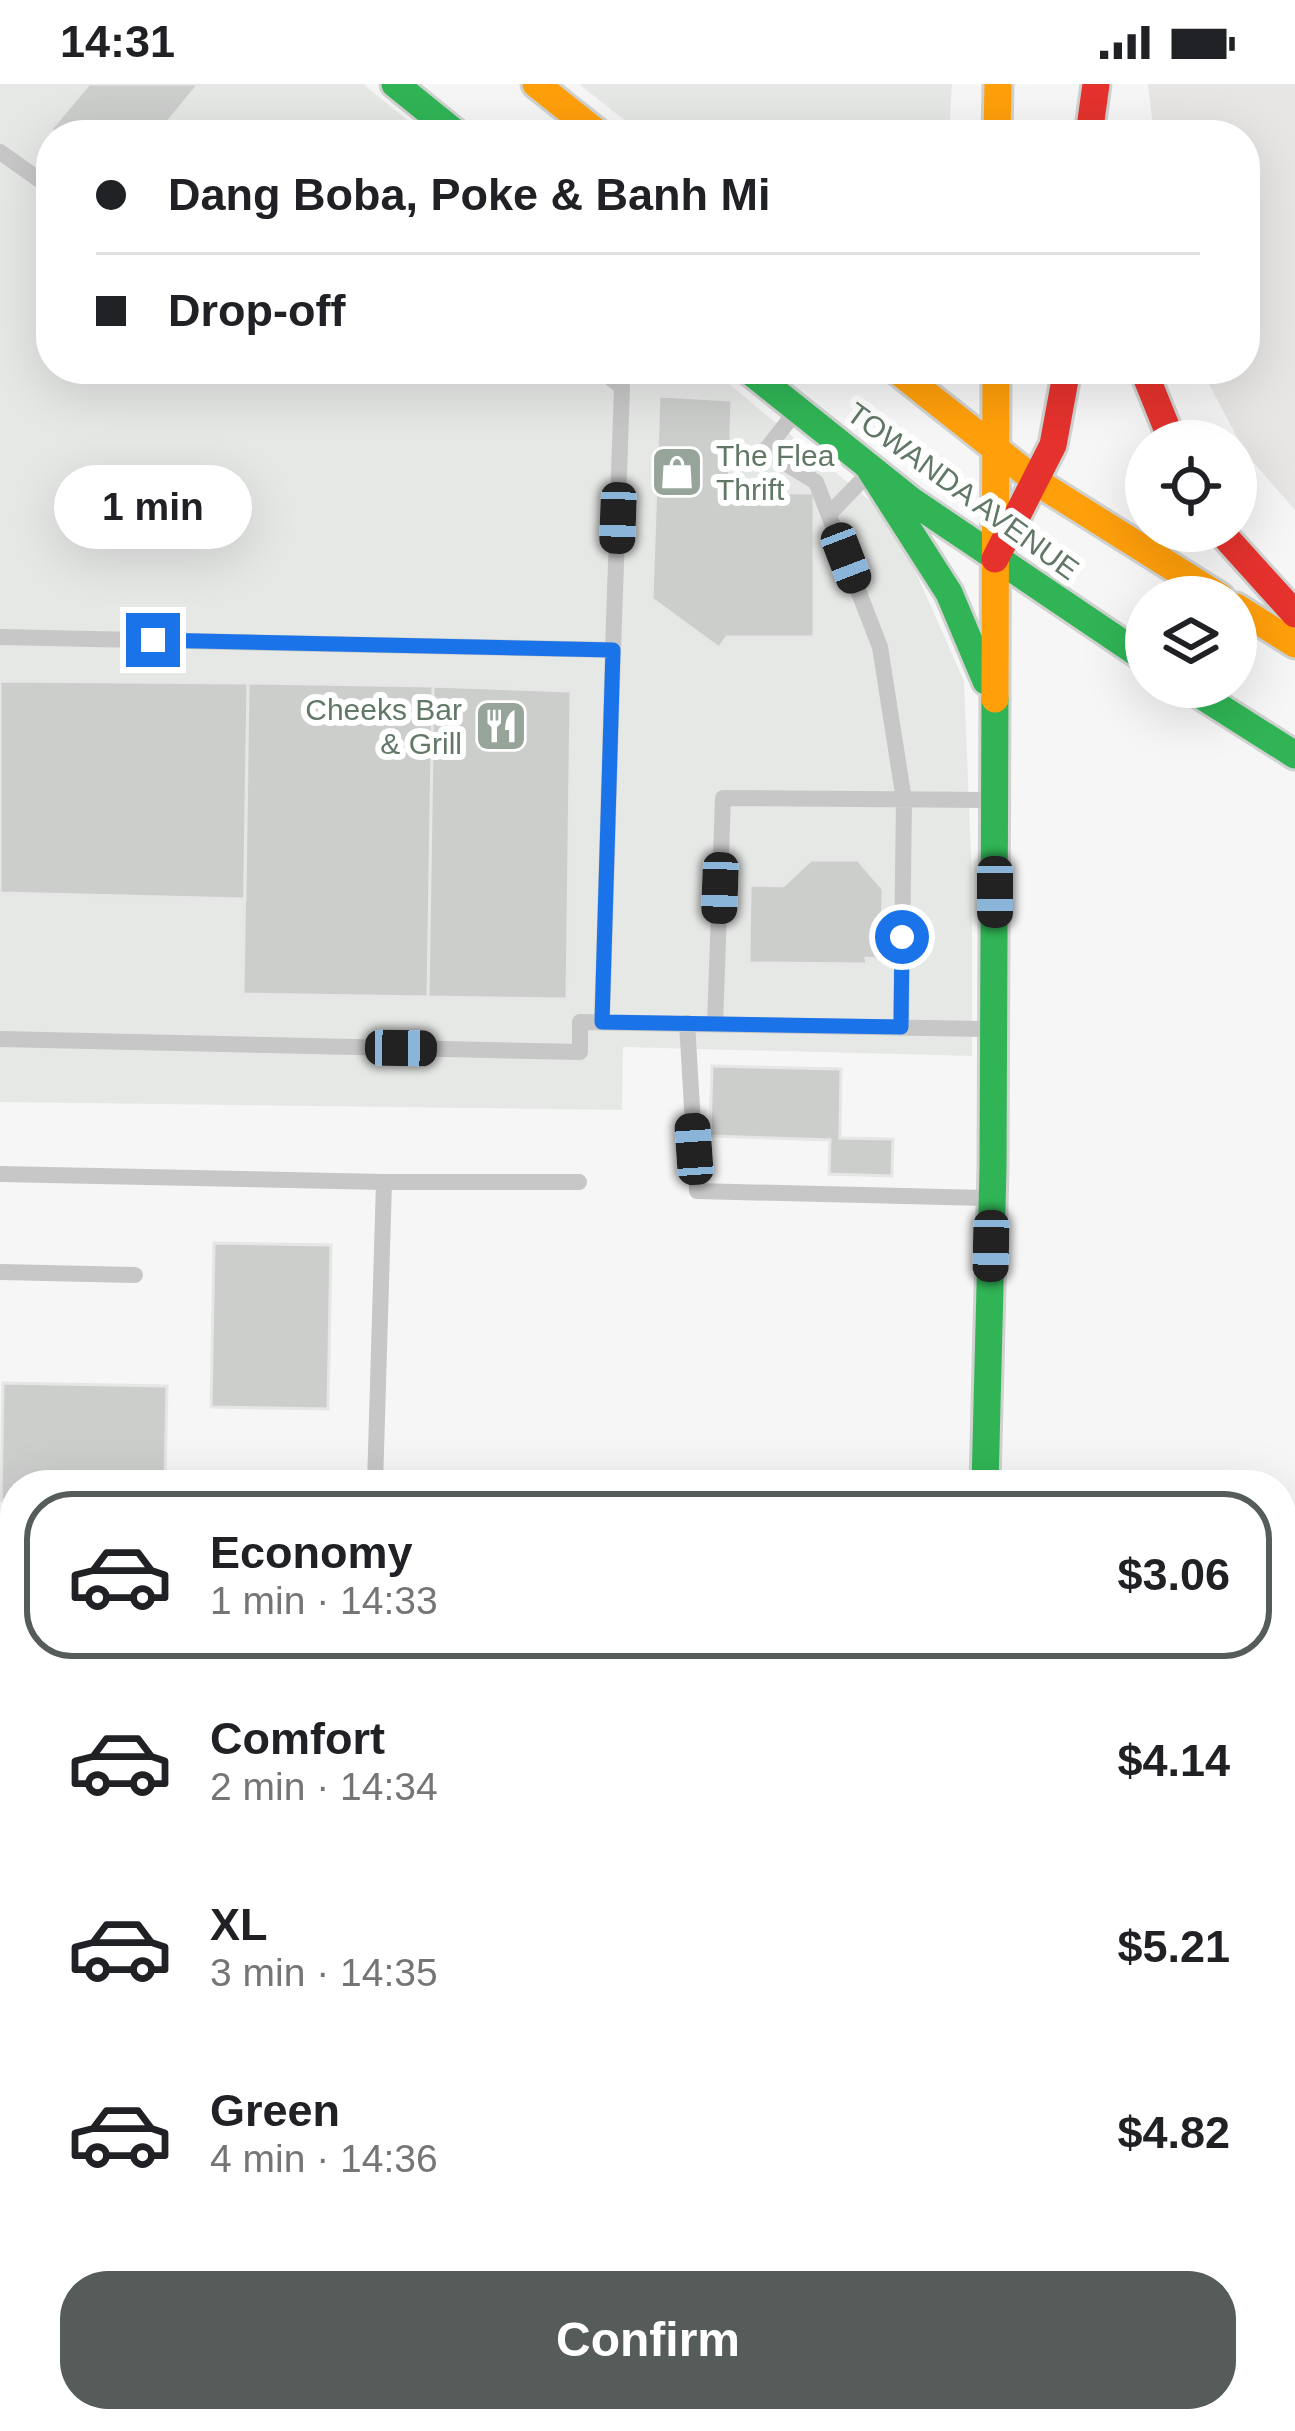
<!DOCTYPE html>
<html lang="en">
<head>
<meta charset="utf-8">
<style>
  :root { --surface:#fff; --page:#f6f6f6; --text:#202124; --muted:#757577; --line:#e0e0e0; --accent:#555c59 }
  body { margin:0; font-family:Helvetica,sans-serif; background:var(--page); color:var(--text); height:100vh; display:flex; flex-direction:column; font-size:45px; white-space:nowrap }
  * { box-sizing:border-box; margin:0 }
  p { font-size:39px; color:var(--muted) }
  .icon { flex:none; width:66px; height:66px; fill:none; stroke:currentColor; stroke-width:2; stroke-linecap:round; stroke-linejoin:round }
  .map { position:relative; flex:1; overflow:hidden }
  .panel { position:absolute; left:0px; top:1386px; width:1296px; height:963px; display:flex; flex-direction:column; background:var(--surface); border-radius:48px 48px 0 0; box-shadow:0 12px 48px #0002 }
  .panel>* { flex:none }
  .hud { position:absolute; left:36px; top:36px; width:1224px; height:264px; border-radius:48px; box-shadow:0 12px 48px #0002; display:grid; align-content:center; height:264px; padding:0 60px; background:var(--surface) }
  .controls { position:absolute; left:1125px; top:336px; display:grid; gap:24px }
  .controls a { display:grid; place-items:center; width:132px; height:132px; border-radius:50%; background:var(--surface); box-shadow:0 12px 48px #0002; font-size:60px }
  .end { position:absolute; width:54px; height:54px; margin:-27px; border:15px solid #1a73e8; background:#fff; box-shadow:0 0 0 6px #fff }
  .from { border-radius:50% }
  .bubble { position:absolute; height:84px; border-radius:42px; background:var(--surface); box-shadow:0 12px 48px #0002; font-size:39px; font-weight:800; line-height:84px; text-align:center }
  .car { position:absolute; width:36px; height:72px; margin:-36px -18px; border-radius:15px; box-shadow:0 0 9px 3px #0007; background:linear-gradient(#222 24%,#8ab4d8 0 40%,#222 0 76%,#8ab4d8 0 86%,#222 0) }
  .hud b { display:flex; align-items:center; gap:42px; height:114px; font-size:45px }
  .hud b+b { border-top:3px solid var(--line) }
  .hud i { width:30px; height:30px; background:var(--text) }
  ul { padding:21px 0 0; list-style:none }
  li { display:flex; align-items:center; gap:36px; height:168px; margin:0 24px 18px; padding:0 36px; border:6px solid transparent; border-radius:48px }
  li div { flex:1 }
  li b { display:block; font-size:45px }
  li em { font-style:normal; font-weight:800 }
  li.current { border-color:var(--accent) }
  li>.icon { width:108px; height:108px; stroke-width:1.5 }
  .primary-button { display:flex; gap:24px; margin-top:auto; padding:24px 60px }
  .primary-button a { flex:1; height:138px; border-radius:48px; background:var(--accent); color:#fff; font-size:48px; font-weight:800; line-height:138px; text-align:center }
  .status { display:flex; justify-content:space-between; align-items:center; height:84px; padding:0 60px; background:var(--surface); direction:ltr }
  .status svg { height:33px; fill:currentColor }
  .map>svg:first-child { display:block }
  .built { fill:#e6e8e6 }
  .green { fill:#e8e6e4 }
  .building { fill:#cccecc; stroke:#e6e6e6; stroke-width:3 }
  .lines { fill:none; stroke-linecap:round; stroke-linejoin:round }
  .fast-casing { stroke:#d0d2d0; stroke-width:33 }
  .slow-casing { stroke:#d0d2d0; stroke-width:33 }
  .jam-casing { stroke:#d0d2d0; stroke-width:33 }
  .lane { stroke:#c6c7c6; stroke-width:16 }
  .fast { stroke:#30b455; stroke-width:27 }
  .slow { stroke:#ff9f0a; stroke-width:27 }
  .jam { stroke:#e5322d; stroke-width:27 }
  .route { stroke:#1a73e8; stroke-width:15 }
  .labels { text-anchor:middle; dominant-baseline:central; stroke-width:12; stroke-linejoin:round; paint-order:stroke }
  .poi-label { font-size:30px; fill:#617867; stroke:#fff; text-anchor:start }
  .street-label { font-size:30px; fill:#617867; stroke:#fff }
</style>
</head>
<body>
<div class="status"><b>14:31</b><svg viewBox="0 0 49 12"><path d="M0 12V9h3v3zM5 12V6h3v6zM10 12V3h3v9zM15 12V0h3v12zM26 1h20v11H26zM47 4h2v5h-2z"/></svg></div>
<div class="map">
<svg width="1295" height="2347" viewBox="0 0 1295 2347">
  <rect width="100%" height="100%" fill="#f7f6f6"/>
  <path class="built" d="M 0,0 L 363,0 L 426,51 L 51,51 L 51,285 L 711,285 L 875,421 L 905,464 L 964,597 L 972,796 L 972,972 L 623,963 L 622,1026 L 0,1018 Z
    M 579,0 L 952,0 L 949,51 L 643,51 Z
    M 1281,1687 L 1295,1687 L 1295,2347 L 991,2347 L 991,2334 L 1281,2334 Z"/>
  <path class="green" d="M 1148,0 L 1295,0 L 1295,426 L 1246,370 L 1201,285 L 1245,285 L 1245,51 L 1154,51 Z"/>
  <path class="building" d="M 89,0 L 199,0 L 157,51 L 58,51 L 51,45 Z
    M 659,312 L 732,316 L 729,408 L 814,409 L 814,553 L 727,553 L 719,564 L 652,515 Z
    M 0,597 L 248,599 L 245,815 L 0,809 Z
    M 248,599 L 433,602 L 428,913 L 243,910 Z
    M 433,602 L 571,607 L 567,915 L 428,913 Z
    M 811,776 L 858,776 L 883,805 L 882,875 L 866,874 L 867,880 L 749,879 L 750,801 L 783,802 Z
    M 712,982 L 841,985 L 840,1054 L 893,1055 L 892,1092 L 829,1090 L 830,1056 L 710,1052 Z
    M 214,1159 L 331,1161 L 328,1325 L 211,1323 Z
    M 3,1299 L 167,1302 L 165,1401 L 15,1401 L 15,1417 L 1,1416 Z"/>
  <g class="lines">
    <g class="fast-casing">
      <path id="fast" d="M 395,0 L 458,51
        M 747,285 L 912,417 L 1146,575
        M 871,387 L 949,509 L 986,597
        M 1188,603 L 1295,671
        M 985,1401 L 993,1084 L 995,615"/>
    </g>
    <g class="slow-casing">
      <path id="slow" d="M 536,0 L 600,51
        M 997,51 L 998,0
        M 895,285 L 1040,400 L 1220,513
        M 1236,523 L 1295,560
        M 995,615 L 996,285
        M 964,2334 L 964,2347"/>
    </g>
    <g class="jam-casing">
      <path id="jam" d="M 1089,51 L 1096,0
        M 1143,285 L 1172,357
        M 1220,447 L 1295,530
        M 995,475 L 1053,361 L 1067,285"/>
    </g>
    <path class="lane" d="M 0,68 L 51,104
      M 599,285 L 622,303 L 613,566
      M 797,326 L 765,367 L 816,398 L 880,563 L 904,716 L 901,943
      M 829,430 L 866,392
      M 0,553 L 613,566 L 602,938
      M 687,939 L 697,1107 L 985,1114
      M 715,940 L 723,714 L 989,716
      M 0,955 L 580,968 L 580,938 L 987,945
      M 0,1090 L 384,1098 L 375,1401
      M 384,1098 L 579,1098
      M 0,1188 L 135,1191
      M 1281,1758 L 1295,1758
      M 1113,2347 L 1113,2334
      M 1231,2347 L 1232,2334"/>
    <use href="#fast" class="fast"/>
    <use href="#slow" class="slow"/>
    <use href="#jam" class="jam"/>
  </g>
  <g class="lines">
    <path class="route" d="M 153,556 L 613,566 L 602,938 L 901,943 L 902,853"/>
  </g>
  <defs>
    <g id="shop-square" transform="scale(2.7)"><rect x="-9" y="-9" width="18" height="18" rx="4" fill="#96a499" stroke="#fff"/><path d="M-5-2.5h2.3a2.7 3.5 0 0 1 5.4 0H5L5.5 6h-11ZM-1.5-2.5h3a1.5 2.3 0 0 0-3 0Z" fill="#fff"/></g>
    <g id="restaurant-square" transform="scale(2.7)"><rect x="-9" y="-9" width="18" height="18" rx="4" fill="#96a499" stroke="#fff"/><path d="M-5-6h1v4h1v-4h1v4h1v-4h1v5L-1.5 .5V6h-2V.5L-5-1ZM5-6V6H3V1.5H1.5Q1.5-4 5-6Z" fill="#fff"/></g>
  </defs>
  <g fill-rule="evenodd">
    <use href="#shop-square" x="677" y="388"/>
    <use href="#restaurant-square" x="501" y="642"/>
  </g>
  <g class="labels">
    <g class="poi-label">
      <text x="716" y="371">The Flea<tspan x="716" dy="34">Thrift</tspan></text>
      <text x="462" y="625" text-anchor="end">Cheeks Bar<tspan x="462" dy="34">&amp; Grill</tspan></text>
    </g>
    <g class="street-label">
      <text transform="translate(963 407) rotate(36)">TOWANDA AVENUE</text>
    </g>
  </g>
</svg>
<div class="controls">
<a><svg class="icon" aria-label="locate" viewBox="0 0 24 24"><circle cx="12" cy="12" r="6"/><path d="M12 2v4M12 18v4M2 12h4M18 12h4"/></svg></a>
<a><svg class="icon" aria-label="layers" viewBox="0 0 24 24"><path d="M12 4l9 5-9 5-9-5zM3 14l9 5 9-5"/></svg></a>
</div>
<i class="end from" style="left:902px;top:853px"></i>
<i class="end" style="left:153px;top:556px"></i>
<div class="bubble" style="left:54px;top:381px;width:198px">1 min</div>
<i class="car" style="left:618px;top:434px;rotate:182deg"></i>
<i class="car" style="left:846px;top:474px;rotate:159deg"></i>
<i class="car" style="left:720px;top:804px;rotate:182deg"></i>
<i class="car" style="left:995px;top:808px;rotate:180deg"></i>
<i class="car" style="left:401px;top:964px;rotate:91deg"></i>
<i class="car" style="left:694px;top:1065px;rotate:356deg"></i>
<i class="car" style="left:991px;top:1162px;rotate:181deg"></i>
<div class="hud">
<b><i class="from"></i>Dang Boba, Poke &amp; Banh Mi</b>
<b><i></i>Drop-off</b>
</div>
<section class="panel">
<ul>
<li class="current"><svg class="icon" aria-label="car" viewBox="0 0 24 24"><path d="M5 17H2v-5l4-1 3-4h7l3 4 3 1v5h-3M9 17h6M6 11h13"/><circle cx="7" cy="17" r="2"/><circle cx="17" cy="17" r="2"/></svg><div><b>Economy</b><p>1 min · 14:33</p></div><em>$3.06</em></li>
<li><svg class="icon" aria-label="car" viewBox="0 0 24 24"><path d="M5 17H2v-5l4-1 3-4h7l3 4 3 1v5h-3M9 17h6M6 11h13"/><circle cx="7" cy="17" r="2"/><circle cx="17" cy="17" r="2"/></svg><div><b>Comfort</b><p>2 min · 14:34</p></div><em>$4.14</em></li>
<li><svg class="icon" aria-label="car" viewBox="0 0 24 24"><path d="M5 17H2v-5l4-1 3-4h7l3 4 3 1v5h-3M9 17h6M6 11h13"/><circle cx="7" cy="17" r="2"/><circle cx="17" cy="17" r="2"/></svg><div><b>XL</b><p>3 min · 14:35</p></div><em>$5.21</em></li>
<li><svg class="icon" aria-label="car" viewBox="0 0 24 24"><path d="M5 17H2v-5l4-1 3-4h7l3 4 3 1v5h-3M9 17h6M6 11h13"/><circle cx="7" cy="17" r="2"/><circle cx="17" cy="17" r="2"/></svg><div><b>Green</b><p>4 min · 14:36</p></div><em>$4.82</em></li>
</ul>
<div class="primary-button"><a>Confirm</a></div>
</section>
</div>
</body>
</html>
